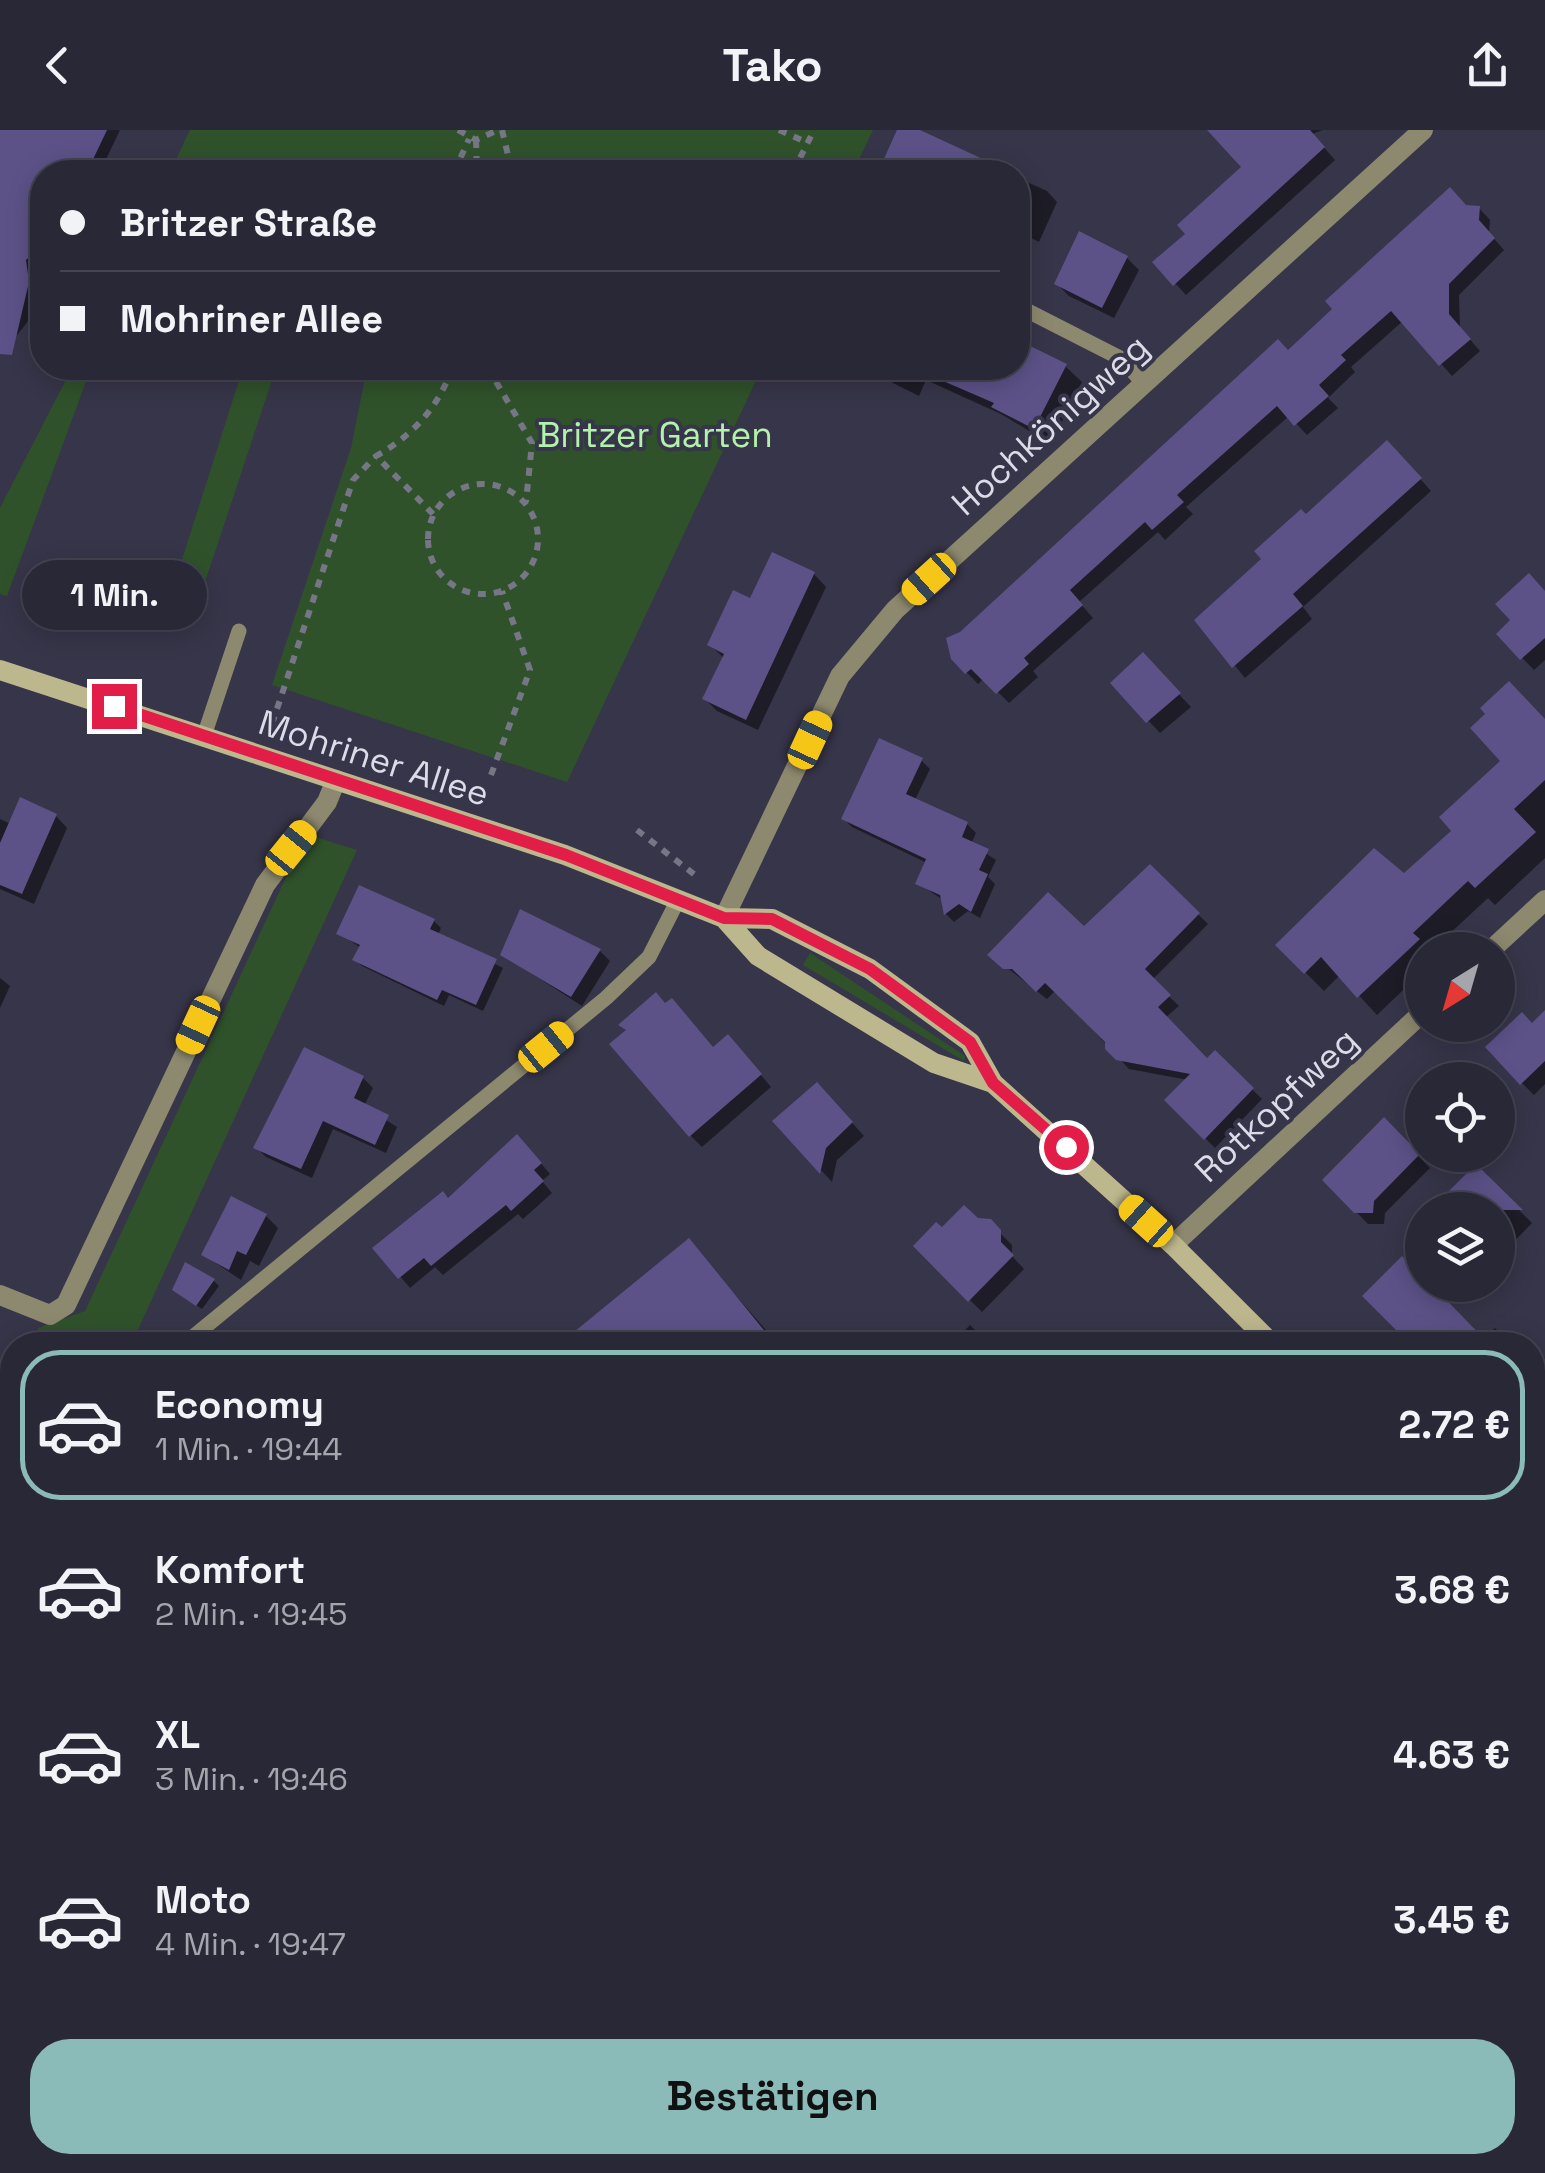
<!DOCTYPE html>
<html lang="de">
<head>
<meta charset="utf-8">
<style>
  :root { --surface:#292837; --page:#353442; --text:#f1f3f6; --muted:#a5a6ad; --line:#454452; --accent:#8bbbb9 }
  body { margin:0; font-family:"Space Grotesk",sans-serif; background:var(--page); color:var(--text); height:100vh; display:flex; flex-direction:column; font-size:38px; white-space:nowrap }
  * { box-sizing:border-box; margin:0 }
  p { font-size:32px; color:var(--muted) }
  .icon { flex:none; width:55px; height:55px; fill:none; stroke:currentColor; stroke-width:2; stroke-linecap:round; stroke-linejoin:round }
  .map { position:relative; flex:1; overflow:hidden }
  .details { position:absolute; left:0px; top:1202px; width:1545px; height:842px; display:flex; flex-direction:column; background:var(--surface); border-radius:40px 40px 0 0; box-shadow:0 5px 25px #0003,0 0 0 2px var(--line) }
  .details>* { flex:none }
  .guide { position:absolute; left:30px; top:30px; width:1000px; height:220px; border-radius:40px; box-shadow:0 5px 25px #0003,0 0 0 2px var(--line); display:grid; align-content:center; height:220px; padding:0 30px; background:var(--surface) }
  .needle { width:65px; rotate:217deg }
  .controls { position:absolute; left:1405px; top:802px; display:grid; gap:20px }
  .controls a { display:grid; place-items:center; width:110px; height:110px; border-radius:50%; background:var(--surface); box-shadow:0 5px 25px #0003,0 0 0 2px var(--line); font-size:50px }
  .end { position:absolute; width:45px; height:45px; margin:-22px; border:12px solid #e11d48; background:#fff; box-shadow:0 0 0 5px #fff }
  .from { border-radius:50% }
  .bubble { position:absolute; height:70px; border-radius:35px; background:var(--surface); box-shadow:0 5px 25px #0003,0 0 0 2px var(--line); font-size:32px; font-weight:700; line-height:70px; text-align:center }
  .car { position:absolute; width:30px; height:60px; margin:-30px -15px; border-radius:12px; box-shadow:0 0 8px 2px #0007; background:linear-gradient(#f5c518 24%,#345 0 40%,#f5c518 0 76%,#345 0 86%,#f5c518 0) }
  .guide b { display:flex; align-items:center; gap:35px; height:95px; font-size:38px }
  .guide b+b { border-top:2px solid var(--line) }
  .guide i { width:25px; height:25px; background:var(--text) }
  ul { padding:18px 0 0; list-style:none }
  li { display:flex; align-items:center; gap:30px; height:150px; margin:0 20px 15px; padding:0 10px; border:5px solid transparent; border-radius:40px }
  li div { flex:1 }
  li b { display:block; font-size:38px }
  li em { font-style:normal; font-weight:700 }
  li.selected { border-color:var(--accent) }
  li>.icon { width:90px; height:90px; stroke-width:1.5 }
  .button { display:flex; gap:20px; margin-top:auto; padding:20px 30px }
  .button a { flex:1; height:115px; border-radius:40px; background:var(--accent); color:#111; font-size:40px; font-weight:700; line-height:115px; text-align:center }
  header { display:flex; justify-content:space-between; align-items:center; height:130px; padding:0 30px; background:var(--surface); font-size:45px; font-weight:700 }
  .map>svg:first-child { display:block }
  .green { fill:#2f522b }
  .shadow { fill:#0007 }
  .building { fill:#5c5288 }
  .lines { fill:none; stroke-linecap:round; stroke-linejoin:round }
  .path { stroke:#777687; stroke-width:6; stroke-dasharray:8 8; stroke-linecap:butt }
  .lane { stroke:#8d896f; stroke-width:15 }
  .street { stroke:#8d896f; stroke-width:20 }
  .secondary { stroke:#bdb78d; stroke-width:20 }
  .route { stroke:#e11d48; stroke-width:12 }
  .labels { text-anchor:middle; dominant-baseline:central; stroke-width:8; stroke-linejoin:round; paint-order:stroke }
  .street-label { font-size:35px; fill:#dcdbe8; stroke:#373549 }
  .park-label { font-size:35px; fill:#b3f2ab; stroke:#373549 }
</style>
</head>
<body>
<header><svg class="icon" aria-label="back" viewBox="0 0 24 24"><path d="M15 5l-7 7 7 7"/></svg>Tako<svg class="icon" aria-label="share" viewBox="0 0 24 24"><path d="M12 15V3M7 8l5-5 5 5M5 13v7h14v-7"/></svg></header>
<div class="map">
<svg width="1545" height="2043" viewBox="0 0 1545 2043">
  <rect width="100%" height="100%" fill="#373549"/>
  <path class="green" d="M 190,0 L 873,0 L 853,42 L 170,42 Z
    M 72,238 L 91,238 L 7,466 L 0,464 L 0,378 Z
    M 243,238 L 276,238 L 206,449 L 179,439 Z
    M 367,238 L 762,238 L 567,652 L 272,555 L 351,318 Z
    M 306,704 L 357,720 L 131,1215 L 30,1215 L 38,1198 L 85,1181 Z
    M 810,823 L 965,926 L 964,931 L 803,835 Z
    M 12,1253 L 12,1494 L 0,1526 L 0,1280 Z
    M 1545,1930 L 1545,2043 L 1412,2043 L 1424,2033 L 1532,2032 L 1533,1941 Z"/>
  <path class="shadow" d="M 0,0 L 120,0 L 100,42 L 42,42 L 42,132 L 34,140 L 37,162 L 32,186 L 18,204 L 0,215 Z
    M 900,0 L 914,0 L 1006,42 L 890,42 L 884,36 Z
    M 1222,0 L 1323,0 L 1312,4 L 1335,30 L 1186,165 L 1156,132 L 1188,104 L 1244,37 Z
    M 1018,48 L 1047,61 L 1057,72 L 1039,112 L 1018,102 Z
    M 1466,78 L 1479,78 L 1490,90 L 1489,103 L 1504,120 L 1459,165 L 1460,198 L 1480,221 L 1452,246 L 1403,191 L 1351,237 L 1355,242 L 1328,268 L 1338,278 L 1307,305 L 1289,286 L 1186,377 L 1193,384 L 1165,410 L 1158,402 L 1079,472 L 1093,488 L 1033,541 L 1038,547 L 1009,573 L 984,548 L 978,554 L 953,528 L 961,504 L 1289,223 Z
    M 1127,128 L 1139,140 L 1114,188 L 1069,166 L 1057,154 Z
    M 1025,216 L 1065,236 L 1082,252 L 1051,314 L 1001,284 L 926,250 L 919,266 L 863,238 L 1018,238 Z
    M 1399,325 L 1431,361 L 1303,477 L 1312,489 L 1245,548 L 1198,490 L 1306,387 Z
    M 814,444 L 826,457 L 758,600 L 717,581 L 705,569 L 724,528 L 710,515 L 751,471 Z
    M 1545,463 L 1545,530 L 1534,540 L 1499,504 Z
    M 1142,525 L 1191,577 L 1160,603 L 1113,553 Z
    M 1545,592 L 1545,728 L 1495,775 L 1488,768 L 1432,820 L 1422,820 L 1422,842 L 1377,885 L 1340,845 L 1324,861 L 1278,815 L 1404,746 L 1454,701 Z
    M 921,630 L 930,639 L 915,670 L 967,694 L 976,703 L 971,714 L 996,730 L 988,747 L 995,754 L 980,788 L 968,781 L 954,792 L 946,784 L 943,770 L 918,753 L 927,733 L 852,697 L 844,689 Z
    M 56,686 L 67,698 L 34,774 L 0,759 L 0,689 L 11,694 Z
    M 1150,738 L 1208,794 L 1152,850 L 1179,876 L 1165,888 L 1207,931 L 1215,923 L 1262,969 L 1215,1018 L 1167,970 L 1188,950 L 1129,939 L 1056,860 L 1047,869 L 991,825 L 1083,800 Z
    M 521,782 L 600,821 L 610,831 L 582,876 L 503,825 Z
    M 434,791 L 441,798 L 438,805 L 503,838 L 483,881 L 449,865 L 444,876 L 362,836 L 355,829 L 361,818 L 339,803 Z
    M 0,848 L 10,856 L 0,878 Z
    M 1545,910 L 1545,954 L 1534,965 L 1522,953 Z
    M 714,919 L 739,919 L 771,957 L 702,1017 L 690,1005 Z
    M 363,948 L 373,958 L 364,976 L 397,997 L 386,1023 L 333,999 L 312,1048 L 266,1027 L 256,1017 Z
    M 829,967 L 864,1006 L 837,1030 L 832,1052 L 776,991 Z
    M 1384,990 L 1430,1038 L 1385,1083 L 1384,1094 L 1368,1094 L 1325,1050 Z
    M 527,1017 L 550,1044 L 542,1051 L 552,1063 L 523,1089 L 518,1084 L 443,1145 L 435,1137 L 410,1158 L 376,1118 Z
    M 1476,1037 L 1532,1093 L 1501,1125 L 1498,1080 L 1434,1080 Z
    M 266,1086 L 278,1098 L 259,1136 L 250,1131 L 241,1150 L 204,1125 Z
    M 977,1091 L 990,1092 L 1002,1105 L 1012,1115 L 1012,1126 L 1024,1139 L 982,1182 L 916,1116 L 942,1101 Z
    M 689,1112 L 779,1215 L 562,1215 Z
    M 1402,1129 L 1422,1155 L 1428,1155 L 1482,1211 L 1495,1198 L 1511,1215 L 1414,1215 Z
    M 214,1151 L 219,1156 L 202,1179 L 181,1165 Z
    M 970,1195 L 990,1215 L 951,1215 Z
    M 312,1206 L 321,1215 L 302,1215 Z
    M 1543,1226 L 1545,1228 L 1545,1269 L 1532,1256 L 1532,1237 Z
    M 12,1663 L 12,1848 L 5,1859 L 0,1853 L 0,1673 Z
    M 1545,1710 L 1545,1834 L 1532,1843 L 1532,1721 Z
    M 1532,1897 L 1541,1906 L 1532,1913 Z
    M 1545,1992 L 1545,2043 L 1491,2043 L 1502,2032 L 1532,2032 L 1532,2004 Z
    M 147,2032 L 261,2032 L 270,2043 L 155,2043 Z
    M 348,2032 L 446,2032 L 454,2043 L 354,2043 Z
    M 1196,2032 L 1256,2032 L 1266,2043 L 1184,2043 Z
    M 1343,2032 L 1399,2032 L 1388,2043 L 1354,2043 Z"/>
  <path class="building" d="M 0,0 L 107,0 L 87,42 L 42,42 L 42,115 L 26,130 L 29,152 L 12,225 L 0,224 Z
    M 897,0 L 920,0 L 1011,42 L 878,42 Z
    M 1207,0 L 1310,0 L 1325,17 L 1173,156 L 1152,132 L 1185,104 L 1177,95 L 1241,37 Z
    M 1450,57 L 1466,75 L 1480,76 L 1479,90 L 1495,108 L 1449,154 L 1449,184 L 1471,209 L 1439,236 L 1391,181 L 1341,225 L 1346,230 L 1319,255 L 1329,266 L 1294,296 L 1277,276 L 1177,365 L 1184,372 L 1152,400 L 1145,392 L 1070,460 L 1083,475 L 1024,528 L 1029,534 L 996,564 L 971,539 L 965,544 L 951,529 L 946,508 L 960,502 L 1278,209 L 1288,220 L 1332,179 L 1325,171 Z
    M 1079,101 L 1128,126 L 1102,178 L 1054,154 Z
    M 1024,213 L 1067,234 L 1034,299 L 991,277 L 994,273 L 913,238 L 1018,238 Z
    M 1387,310 L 1422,348 L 1293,464 L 1303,476 L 1232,538 L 1194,490 L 1261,429 L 1254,421 L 1301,379 L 1306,384 Z
    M 772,422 L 815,442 L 746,590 L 702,569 L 724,524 L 707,515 L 733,460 L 750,468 Z
    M 1529,443 L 1545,461 L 1545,508 L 1520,530 L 1496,504 L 1510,490 L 1495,474 Z
    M 1143,522 L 1181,563 L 1146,593 L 1110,553 Z
    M 1509,551 L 1545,589 L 1545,650 L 1514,679 L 1536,702 L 1475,758 L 1468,751 L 1413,803 L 1420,809 L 1357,868 L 1321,827 L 1304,844 L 1275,815 L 1374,718 L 1404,743 L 1451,701 L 1439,687 L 1500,631 L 1470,598 L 1485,584 L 1480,578 Z
    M 879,608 L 923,628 L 906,664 L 968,692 L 962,707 L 989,719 L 979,740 L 988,744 L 971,782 L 959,774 L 944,785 L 940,765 L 915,754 L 926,729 L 841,689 Z
    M 20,667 L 57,684 L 22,764 L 0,755 L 0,713 Z
    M 1150,734 L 1200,783 L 1145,839 L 1171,865 L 1158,877 L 1207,928 L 1215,920 L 1254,958 L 1204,1010 L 1164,970 L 1190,944 L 1116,930 L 1105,919 L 1105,912 L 1045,853 L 1036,862 L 1012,839 L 1003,839 L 987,825 L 1048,762 L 1084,796 Z
    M 359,755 L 435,789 L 430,799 L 497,829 L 476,875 L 442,860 L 437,870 L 352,830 L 360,815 L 336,804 Z
    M 520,779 L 601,819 L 571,867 L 500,825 Z
    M 656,862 L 665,873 L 672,868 L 713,917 L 728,904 L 762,944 L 689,1007 L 609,914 L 626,900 L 618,895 Z
    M 1545,880 L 1545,931 L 1520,955 L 1485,917 L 1522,882 L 1532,893 Z
    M 304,917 L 364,946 L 354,968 L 389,985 L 375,1015 L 323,991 L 301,1039 L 253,1018 Z
    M 817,952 L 853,992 L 826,1018 L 820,1044 L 772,991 Z
    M 1384,987 L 1420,1024 L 1374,1071 L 1373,1083 L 1354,1083 L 1322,1050 Z
    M 517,1004 L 542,1033 L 534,1040 L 544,1051 L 511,1081 L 506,1075 L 431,1136 L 424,1128 L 398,1149 L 372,1118 L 443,1061 L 448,1068 Z
    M 1476,1034 L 1523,1080 L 1430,1080 Z
    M 231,1066 L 267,1084 L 246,1125 L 237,1121 L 229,1140 L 201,1125 Z
    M 964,1075 L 978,1088 L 991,1089 L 1001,1100 L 1001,1112 L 1014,1125 L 968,1172 L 913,1116 L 936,1092 L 942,1097 Z
    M 689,1108 L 776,1215 L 558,1215 Z
    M 1402,1126 L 1422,1146 L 1422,1155 L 1432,1155 L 1490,1215 L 1411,1215 L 1362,1166 Z
    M 185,1132 L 215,1149 L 196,1176 L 172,1160 Z"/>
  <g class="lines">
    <path class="path" d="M 458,0 L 476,10 L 498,0
      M 502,0 L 512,42
      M 779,0 L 808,13
      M 476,10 L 477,42
      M 454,42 L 469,9
      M 793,42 L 814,0
      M 488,238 L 532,313 L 526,372
      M 629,238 L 640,241 L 651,238
      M428 409a55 55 0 1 1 110 0a55 55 0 1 1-110 0Z
      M 433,384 L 376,326 C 412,306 439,277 452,238
      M 272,594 L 353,350 L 376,326
      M 491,645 L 530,540 L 502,461
      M 637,700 L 695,745
      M 0,1355 L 12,1331
      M 1532,1673 L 1536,1670 L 1545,1680
      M 0,1842 L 12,1832
      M 0,1887 L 12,1877
      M 0,1924 L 12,1939
      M 89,2032 L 97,2043
      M 589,2032 L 613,2043
      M 703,2043 L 746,2032"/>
    <path class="lane" d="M 1018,176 L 1122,229 L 1144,254
      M 204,606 L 239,501
      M 183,1215 L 606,868 L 649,827 L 678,770"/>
    <path class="street" d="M 724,788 L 840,546 L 895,480 L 1423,0
      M 1491,820 L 1545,770
      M 1173,1115 L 1422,883
      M 0,1165 L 50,1185 L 66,1175 L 265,755 L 327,672 L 336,650
      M 1532,1602 L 1545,1590
      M 290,2032 L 294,2043
      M 1077,2043 L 1088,2032"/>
    <path class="secondary" d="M 0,540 L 565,725 L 724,788 L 772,789 L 870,839 L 970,912 L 993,953 L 1173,1115 L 1273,1215
      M 724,788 L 758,826 L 934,933 L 993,953
      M 1532,1474 L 1545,1486"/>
  </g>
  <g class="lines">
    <path class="route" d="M 114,576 L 566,725 L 724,788 L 772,789 L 870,839 L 970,912 L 993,953 L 1066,1017"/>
  </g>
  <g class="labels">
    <g class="street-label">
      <text transform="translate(1050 295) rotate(-42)">Hochkönigweg</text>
      <text transform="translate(374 628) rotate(18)">Mohriner Allee</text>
      <text transform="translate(1276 975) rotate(-43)">Rotkopfweg</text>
    </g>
    <g class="park-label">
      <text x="655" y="305">Britzer Garten</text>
    </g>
  </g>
</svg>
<div class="controls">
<a><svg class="needle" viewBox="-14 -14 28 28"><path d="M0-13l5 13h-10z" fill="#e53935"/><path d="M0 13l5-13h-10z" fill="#a5a6ad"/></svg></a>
<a><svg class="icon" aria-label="locate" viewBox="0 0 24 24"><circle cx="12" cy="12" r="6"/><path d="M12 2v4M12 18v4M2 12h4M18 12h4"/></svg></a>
<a><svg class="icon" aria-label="layers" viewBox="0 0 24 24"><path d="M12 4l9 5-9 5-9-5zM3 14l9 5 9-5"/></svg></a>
</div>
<i class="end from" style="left:1066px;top:1017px"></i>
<i class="end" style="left:114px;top:576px"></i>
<div class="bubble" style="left:22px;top:430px;width:185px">1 Min.</div>
<i class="car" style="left:929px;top:449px;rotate:228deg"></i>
<i class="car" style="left:810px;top:610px;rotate:25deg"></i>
<i class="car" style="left:291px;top:718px;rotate:39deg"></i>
<i class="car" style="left:198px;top:895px;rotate:205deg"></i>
<i class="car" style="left:546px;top:917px;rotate:51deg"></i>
<i class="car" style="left:1146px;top:1091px;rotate:312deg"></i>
<div class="guide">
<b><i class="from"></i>Britzer Straße</b>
<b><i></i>Mohriner Allee</b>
</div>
<section class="details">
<ul>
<li class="selected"><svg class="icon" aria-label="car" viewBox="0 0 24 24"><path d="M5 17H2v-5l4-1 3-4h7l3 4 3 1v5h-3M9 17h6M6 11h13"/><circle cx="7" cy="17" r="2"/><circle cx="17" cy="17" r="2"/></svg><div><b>Economy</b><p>1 Min. · 19:44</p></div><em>2.72 €</em></li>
<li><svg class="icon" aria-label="car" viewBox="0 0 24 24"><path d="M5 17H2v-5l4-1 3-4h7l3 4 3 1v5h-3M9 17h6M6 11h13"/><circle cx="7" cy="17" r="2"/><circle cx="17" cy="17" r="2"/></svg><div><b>Komfort</b><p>2 Min. · 19:45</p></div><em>3.68 €</em></li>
<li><svg class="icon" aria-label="car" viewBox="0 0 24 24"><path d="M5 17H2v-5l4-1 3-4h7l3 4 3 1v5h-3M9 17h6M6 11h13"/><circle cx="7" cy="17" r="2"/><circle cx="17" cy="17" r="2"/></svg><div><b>XL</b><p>3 Min. · 19:46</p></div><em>4.63 €</em></li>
<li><svg class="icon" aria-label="car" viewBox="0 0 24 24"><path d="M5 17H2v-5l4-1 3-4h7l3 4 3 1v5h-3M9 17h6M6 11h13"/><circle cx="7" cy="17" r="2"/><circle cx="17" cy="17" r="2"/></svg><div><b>Moto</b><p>4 Min. · 19:47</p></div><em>3.45 €</em></li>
</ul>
<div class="button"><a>Bestätigen</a></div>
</section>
</div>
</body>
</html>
